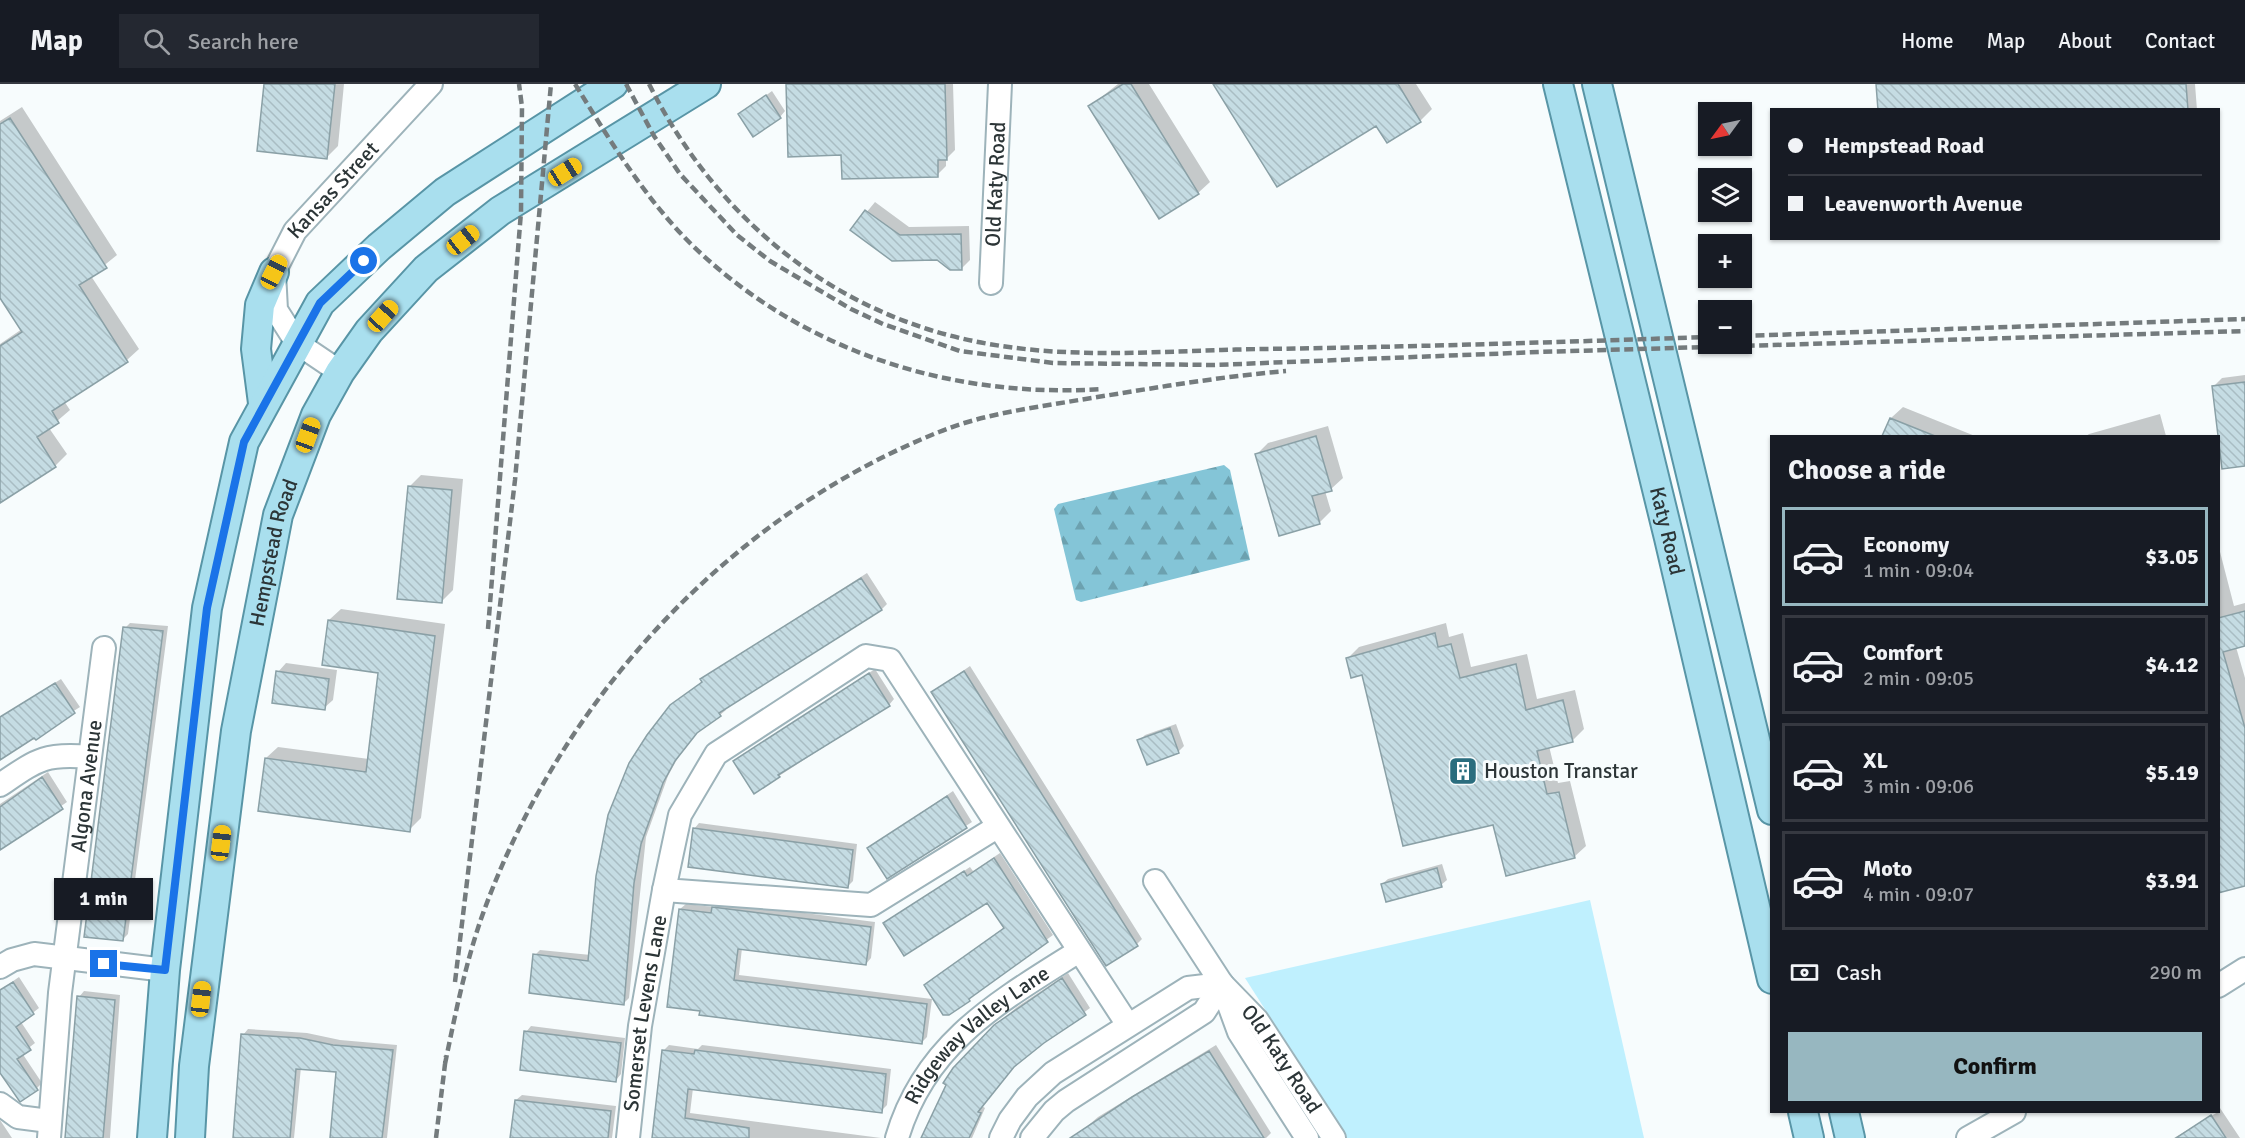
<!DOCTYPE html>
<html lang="en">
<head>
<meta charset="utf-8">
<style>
  :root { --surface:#171b24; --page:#242831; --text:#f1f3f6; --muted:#9ea1a6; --line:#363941; --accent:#97b7c0 }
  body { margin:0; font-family:Signika,sans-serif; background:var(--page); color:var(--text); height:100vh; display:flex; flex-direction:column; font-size:22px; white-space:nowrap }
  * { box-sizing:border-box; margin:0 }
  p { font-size:20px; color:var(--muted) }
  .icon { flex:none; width:33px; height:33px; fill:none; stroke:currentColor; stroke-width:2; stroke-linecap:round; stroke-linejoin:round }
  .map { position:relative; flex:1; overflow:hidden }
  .details { position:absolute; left:1770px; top:351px; width:450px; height:678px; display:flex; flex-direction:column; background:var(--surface); border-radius:0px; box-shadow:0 2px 4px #0004 }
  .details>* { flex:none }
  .top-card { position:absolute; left:1770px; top:24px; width:450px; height:132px; border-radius:0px; box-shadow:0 2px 4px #0004; display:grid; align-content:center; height:132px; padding:0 18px; background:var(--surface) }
  .needle { width:39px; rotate:237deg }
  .tools { position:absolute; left:1698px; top:18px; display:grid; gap:12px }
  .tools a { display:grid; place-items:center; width:54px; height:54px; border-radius:0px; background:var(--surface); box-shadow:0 2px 4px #0004; font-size:30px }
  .end { position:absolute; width:27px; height:27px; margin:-14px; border:8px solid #1a73e8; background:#fff; box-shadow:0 0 0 3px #fff }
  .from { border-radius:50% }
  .bubble { position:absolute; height:42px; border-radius:0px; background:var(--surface); box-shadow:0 2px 4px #0004; font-size:20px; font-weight:700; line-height:42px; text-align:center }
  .car { position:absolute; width:18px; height:36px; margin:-18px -9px; border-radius:8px; box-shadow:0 0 4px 2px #0007; background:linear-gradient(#f5c518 24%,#345 0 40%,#f5c518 0 76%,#345 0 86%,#f5c518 0) }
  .top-card b { display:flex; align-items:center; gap:21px; height:57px; font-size:22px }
  .top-card b+b { border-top:2px solid var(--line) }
  .top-card i { width:15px; height:15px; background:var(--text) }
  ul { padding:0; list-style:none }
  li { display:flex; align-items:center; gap:18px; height:99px; margin:0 12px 9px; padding:0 6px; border:3px solid var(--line); border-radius:0px }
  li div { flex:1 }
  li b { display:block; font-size:22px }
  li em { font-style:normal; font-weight:700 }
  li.current { border-color:var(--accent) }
  li>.icon { width:54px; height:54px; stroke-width:1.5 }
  h2 { padding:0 18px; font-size:27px; line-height:72px }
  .pay { display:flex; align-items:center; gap:15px; height:66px; padding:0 18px; font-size:22px }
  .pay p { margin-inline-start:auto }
  .primary-button { display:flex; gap:12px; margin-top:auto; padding:12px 18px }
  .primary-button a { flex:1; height:69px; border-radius:0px; background:var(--accent); color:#111; font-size:24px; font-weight:700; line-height:69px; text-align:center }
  header { display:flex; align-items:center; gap:36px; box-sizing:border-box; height:84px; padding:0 30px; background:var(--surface); border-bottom:2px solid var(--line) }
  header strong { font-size:28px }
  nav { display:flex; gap:33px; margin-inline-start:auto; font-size:21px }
  .search { width:420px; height:54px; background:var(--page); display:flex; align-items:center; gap:15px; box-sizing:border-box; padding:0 21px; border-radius:0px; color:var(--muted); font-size:22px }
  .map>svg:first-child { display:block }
  .grass { fill:#bff0fe }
  .forest { fill:url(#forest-firs) }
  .shadow { fill:#0003 }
  .building { fill:url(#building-back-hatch); stroke:#8aa0a6; stroke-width:1.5 }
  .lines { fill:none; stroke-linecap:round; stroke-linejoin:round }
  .minor-casing { stroke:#9db3ba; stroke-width:26 }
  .major-casing { stroke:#5895a6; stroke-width:32 }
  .minor { stroke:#fff; stroke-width:22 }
  .major { stroke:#a9dfee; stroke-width:28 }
  .rail { stroke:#747b7d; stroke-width:4.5; stroke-dasharray:9 4.5; stroke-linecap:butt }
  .route { stroke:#1a73e8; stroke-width:8 }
  .labels { text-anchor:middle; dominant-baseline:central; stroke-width:6; stroke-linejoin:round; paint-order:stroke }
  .street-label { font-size:21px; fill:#2c3537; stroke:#f7fcfd }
  .poi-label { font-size:21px; fill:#2c3537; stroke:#f7fcfd; text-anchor:start }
</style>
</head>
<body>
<header>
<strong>Map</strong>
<div class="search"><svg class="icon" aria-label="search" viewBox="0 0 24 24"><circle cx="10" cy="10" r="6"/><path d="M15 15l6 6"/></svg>Search here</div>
<nav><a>Home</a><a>Map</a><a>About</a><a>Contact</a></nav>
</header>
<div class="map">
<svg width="2245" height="1054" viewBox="0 0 2245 1054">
  <defs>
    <pattern id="forest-firs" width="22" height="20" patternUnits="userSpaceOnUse" patternTransform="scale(1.5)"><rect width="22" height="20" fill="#84c5d7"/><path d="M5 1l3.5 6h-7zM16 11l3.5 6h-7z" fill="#6ca1af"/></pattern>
    <pattern id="building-back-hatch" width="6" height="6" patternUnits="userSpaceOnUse" patternTransform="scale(1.5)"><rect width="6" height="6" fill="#c5dce3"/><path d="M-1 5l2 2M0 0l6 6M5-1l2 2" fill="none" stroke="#a9bdc3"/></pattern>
  </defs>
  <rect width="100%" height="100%" fill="#f7fcfd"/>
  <path class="grass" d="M 1590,816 L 1644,1054 L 1347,1054 L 1245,894 Z"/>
  <path class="forest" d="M 1224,381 L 1230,386 L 1250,476 L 1081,518 L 1076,516 L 1054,425 L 1058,420 Z"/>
  <path class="shadow" d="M 265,0 L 344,0 L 338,62 L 326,74 Z
    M 787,0 L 953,0 L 955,66 L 946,75 L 946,82 L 937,91 L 843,70 Z
    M 1118,0 L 1149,0 L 1210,98 L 1198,109 L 1090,22 Z
    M 1215,0 L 1416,0 L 1432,25 L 1420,37 L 1387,57 L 1377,40 Z
    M 1878,0 L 2195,0 L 2197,26 L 1880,26 Z
    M 772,7 L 785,27 L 780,33 L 740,30 Z
    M 22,23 L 117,171 L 91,192 L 139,265 L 127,276 L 64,317 L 70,326 L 49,344 L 67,370 L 55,382 L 0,418 L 0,260 L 22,245 L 0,212 L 0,37 Z
    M 875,118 L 909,143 L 969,142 L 970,176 L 961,185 L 852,146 Z
    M 2245,291 L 2245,381 L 2214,302 L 2222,294 Z
    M 1903,323 L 1975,352 L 1884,352 L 1891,334 Z
    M 2160,330 L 2166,352 L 2086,352 L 2089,350 Z
    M 1328,342 L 1343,394 L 1331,405 L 1325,407 L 1331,427 L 1319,439 L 1257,370 L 1268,359 Z
    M 421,391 L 463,395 L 453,506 L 441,518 L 409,403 Z
    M 2218,460 L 2234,522 L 2245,519 L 2245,561 L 2236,563 L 2245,594 L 2245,800 L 2218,808 Z
    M 867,489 L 887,520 L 882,525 L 724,624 L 726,626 L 720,631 L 699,646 L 680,670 L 668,692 L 646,753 L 629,914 L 624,919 L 535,871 L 540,866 L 591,871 L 703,597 L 701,595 Z
    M 341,525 L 445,540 L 421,734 L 409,746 L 266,674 L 278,663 L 369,675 L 380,588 L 329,536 Z
    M 130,539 L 168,542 L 128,850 L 122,856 L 125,544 Z
    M 1446,539 L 1449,553 L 1463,549 L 1471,583 L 1527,570 L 1537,615 L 1575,606 L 1584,645 L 1572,657 L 1549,662 L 1558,699 L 1570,697 L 1586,762 L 1574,773 L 1494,739 L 1348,574 L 1359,563 Z
    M 286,579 L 337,586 L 333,616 L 324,624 L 278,588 Z
    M 970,582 L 1142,855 L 1137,860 L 932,608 Z
    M 875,585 L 894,615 L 889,621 L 779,692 L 735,677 Z
    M 61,595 L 80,623 L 0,674 L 0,633 Z
    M 1176,640 L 1184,662 L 1178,668 L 1139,657 L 1145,651 Z
    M 48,688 L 67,718 L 0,764 L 0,720 Z
    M 953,707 L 972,738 L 887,793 L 869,764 Z
    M 699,739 L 857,760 L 853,797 L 848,802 L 694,745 Z
    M 1000,769 L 1053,851 L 974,909 L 969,916 L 926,901 L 1005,843 L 987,816 L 885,839 L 970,783 L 973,787 Z
    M 1442,780 L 1447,796 L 1441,801 L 1382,800 L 1388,795 Z
    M 719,818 L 875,838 L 871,874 L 866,880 L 742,864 L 739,891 L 932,915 L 927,953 L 921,959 L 701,930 L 680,825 L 686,820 L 714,823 Z
    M 1068,889 L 1090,924 L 1027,970 L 994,1004 L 982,1022 L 985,1024 L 972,1054 L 922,1054 L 990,946 L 1017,923 Z
    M 19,893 L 39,924 L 21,938 L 35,959 L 22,969 L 42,999 L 37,1004 L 0,988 L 0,906 Z
    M 84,907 L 120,911 L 110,1054 L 67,1054 L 79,913 Z
    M 531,942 L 625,954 L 621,990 L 616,996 L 526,948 Z
    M 248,945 L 307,949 L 340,956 L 397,961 L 387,1054 L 331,1054 L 338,987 L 301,983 L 294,1054 L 235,1054 L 243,951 Z
    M 669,961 L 698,965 L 702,961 L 891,985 L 887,1021 L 881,1027 L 693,1004 L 690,1029 L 881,1054 L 653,1054 L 663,967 Z
    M 1216,961 L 1271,1049 L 1266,1054 L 1078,1054 L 1076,1052 L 1098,1033 Z
    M 522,1011 L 616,1022 L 612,1054 L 518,1054 L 516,1016 Z
    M 2220,1024 L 2240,1054 L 2174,1054 L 2218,1028 Z
    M 0,1036 L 12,1054 L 0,1054 Z"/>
  <path class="building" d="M 264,0 L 335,0 L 327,75 L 257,67 Z
    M 786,0 L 945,0 L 947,76 L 938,76 L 938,93 L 842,95 L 841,71 L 788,73 Z
    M 1123,0 L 1131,0 L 1199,110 L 1159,135 L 1088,22 Z
    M 1213,0 L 1398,0 L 1421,38 L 1387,59 L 1376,42 L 1277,103 Z
    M 1876,0 L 2186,0 L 2188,26 L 1878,26 Z
    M 766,11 L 781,34 L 753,53 L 738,30 Z
    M 10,34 L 107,184 L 79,201 L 128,278 L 52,327 L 59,339 L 37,353 L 56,383 L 0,419 L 0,262 L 22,248 L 0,214 L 0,40 Z
    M 865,126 L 900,151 L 961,150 L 962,186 L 950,186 L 937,176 L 892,177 L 850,146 Z
    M 2245,298 L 2245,382 L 2222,385 L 2212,302 Z
    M 1890,334 L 1935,352 L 1882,352 Z
    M 1316,352 L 1332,407 L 1312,412 L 1320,440 L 1279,452 L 1255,370 Z
    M 408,402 L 452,406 L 442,519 L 397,515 Z
    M 861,494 L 882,526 L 719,629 L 721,632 L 697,649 L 675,677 L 663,699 L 641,760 L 634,799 L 624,921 L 529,909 L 533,870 L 588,877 L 596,792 L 608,731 L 629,679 L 647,651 L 670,621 L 702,598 L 700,595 Z
    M 2245,527 L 2245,562 L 2223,568 L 2245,644 L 2245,802 L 2218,809 L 2218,534 Z
    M 328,536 L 435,552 L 410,748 L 258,727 L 265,674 L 366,688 L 378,589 L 322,581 Z
    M 123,543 L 163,547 L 123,857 L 84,853 Z
    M 1435,549 L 1438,563 L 1451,560 L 1460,594 L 1516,580 L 1526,626 L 1563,616 L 1573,658 L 1537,667 L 1547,710 L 1559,708 L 1575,774 L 1506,792 L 1493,741 L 1403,762 L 1362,591 L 1351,594 L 1346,574 Z
    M 276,587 L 329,595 L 325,626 L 272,619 Z
    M 964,587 L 1138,862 L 1106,882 L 931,608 Z
    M 869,589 L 890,622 L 778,691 L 780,693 L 754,710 L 733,677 Z
    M 55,599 L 75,629 L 36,656 L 34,654 L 0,676 L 0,633 Z
    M 1170,644 L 1179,669 L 1147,681 L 1137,656 Z
    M 42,693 L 63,725 L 0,766 L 0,723 Z
    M 947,712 L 967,744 L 887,795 L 867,764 Z
    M 693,744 L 853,766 L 848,804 L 688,783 Z
    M 994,774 L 1048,858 L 969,915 L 970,917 L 949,931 L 943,931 L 924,901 L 1004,844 L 987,819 L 904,872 L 883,839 L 964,787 L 967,792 Z
    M 1437,784 L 1442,803 L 1386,818 L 1381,800 Z
    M 712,823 L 871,843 L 866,881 L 738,865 L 734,896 L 927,920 L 922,960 L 699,931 L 700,927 L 667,923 L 679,825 L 711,829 Z
    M 1062,894 L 1086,931 L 1044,959 L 1014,983 L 978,1028 L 981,1029 L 969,1054 L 921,1054 L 946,1001 L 943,999 L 953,984 L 994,941 Z
    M 13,898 L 34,930 L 16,943 L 31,966 L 17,975 L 38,1006 L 20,1018 L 0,989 L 0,906 Z
    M 77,912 L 115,916 L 103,1054 L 65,1054 Z
    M 524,947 L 621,959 L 616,998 L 520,986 Z
    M 241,950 L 300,954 L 333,961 L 393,966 L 382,1054 L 330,1054 L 336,988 L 296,985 L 290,1054 L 233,1054 Z
    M 662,966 L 694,970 L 695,966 L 886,990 L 882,1029 L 688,1005 L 685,1034 L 749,1044 L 749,1054 L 652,1054 Z
    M 1209,967 L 1264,1054 L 1070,1054 L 1132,1013 Z
    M 515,1016 L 611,1027 L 608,1054 L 510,1054 Z
    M 2211,1031 L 2226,1054 L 2176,1054 Z"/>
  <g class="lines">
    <g class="minor-casing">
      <g id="minor">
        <path id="s1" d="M 991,199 L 1000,0"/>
        <path id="s2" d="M 340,288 L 297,259 L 276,226 L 274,188 L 295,147 L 431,0"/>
        <path d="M 0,701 C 37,676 44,669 89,673"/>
        <path d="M 997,743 L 871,821 L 664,806 L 680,731 L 716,670 L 866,572 L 890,576 L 1128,941"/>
        <path id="s3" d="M 1155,797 L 1222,900 L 1257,936 L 1334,1054"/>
        <path d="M 0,883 L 12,876 L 34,870 L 165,886"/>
        <path d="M 2218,902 L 2245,885"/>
        <path d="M 1224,907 L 1239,948 L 1307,1054"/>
        <path d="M 0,1020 L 18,1033 L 49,1037"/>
        <path id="s4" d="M 49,1054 L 60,909 L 104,564"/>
        <path id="s5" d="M 628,1054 L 640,942 L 664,806"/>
        <path id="s6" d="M 897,1054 C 925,958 1000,917 1079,867"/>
        <path d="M 1001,1054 L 1010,1036 L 1027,1013 L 1053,989 L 1188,904 L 1222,900"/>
        <path d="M 1032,1054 L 1054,1027 L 1066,1017 L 1204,928 L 1222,900"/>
        <path d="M 1968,1054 L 2014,1028"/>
      </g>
    </g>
    <g class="major-casing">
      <g id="major">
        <path id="s7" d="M 1558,0 L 1669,454 L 1772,895"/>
        <path d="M 1597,0 L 1772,726"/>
        <path d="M 263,319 L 256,265 L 260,221 L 274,188"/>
        <path d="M 1803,1028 L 1809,1054"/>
        <path d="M 1844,1028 L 1850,1054"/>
        <path d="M 152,1054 L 165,886 L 207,524 L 244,358 L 320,219 L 379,163 L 445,108 L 613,0"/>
        <path id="s8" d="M 190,1054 L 194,982 L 236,647 L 278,431 L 316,331 L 340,288 L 369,247 L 426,185 L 500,127 L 706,0"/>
      </g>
    </g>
    <use href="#minor" class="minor"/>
    <use href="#major" class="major"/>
    <path class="rail" d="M 575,0 C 609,55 644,113 690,159 C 800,267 950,315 1103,305
      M 626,0 L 654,52 L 680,90 L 737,151 L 770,177 L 851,225 L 883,240 L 960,267 L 1053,279 L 1214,281 L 1539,268 L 2245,247
      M 649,0 C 717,136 837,234 989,260 C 1080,276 1172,266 1264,265 C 1412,263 1560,258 1708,253
      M 1742,252 L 2245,235
      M 488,545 L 521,128 L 522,23 L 519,0
      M 455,898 L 515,396 L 551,0
      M 445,980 C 455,931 465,882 481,835 C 557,620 726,433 939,348 C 983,330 1032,324 1079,316 C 1148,305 1216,293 1286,287
      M 436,1054 L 446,972"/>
  </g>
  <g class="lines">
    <path class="route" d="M 104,880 L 165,886 L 207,524 L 244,358 L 320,219 L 364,177"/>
  </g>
  <defs>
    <g id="building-square" transform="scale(1.5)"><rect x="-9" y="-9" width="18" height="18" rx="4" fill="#2a6d7e" stroke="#f7fcfd"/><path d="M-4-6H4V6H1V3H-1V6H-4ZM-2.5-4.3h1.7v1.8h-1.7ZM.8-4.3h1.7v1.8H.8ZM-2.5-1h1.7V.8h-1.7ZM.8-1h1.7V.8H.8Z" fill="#fff"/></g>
  </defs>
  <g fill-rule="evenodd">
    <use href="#building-square" x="1463" y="687"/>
  </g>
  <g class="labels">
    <g class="street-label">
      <text stroke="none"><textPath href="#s1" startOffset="99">Old Katy Road</textPath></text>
      <text stroke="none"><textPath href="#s2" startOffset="231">Kansas Street</textPath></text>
      <text stroke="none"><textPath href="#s7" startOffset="460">Katy Road</textPath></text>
      <text stroke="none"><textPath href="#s8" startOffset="592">Hempstead Road</textPath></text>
      <text stroke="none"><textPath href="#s4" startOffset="354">Algona Avenue</textPath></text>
      <text stroke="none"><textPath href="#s5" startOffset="126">Somerset Levens Lane</textPath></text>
      <text stroke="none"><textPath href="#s6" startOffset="134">Ridgeway Valley Lane</textPath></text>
      <text stroke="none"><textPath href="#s3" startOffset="219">Old Katy Road</textPath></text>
    </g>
    <g class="poi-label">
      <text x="1484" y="687">Houston Transtar</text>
    </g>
  </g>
</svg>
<div class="tools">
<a><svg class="needle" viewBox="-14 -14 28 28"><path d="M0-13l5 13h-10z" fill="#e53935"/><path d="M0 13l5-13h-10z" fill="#9ea1a6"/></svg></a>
<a><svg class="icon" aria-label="layers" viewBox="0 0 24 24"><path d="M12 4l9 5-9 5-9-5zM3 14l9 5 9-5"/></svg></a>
<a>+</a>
<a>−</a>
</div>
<i class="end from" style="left:364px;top:177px"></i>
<i class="end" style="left:104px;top:880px"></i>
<div class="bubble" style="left:54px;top:794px;width:99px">1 min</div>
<i class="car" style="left:565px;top:88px;rotate:58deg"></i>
<i class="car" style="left:463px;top:156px;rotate:52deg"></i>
<i class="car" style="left:274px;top:188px;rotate:27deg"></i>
<i class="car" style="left:383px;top:232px;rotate:42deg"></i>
<i class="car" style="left:308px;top:351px;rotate:20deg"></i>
<i class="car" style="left:221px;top:759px;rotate:7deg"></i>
<i class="car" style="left:201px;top:915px;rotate:7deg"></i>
<div class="top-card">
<b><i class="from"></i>Hempstead Road</b>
<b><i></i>Leavenworth Avenue</b>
</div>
<section class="details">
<h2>Choose a ride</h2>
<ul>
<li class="current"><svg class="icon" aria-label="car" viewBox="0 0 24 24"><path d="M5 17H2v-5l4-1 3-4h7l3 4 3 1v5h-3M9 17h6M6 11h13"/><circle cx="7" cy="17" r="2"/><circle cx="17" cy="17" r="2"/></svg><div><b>Economy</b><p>1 min · 09:04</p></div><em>$3.05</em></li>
<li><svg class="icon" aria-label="car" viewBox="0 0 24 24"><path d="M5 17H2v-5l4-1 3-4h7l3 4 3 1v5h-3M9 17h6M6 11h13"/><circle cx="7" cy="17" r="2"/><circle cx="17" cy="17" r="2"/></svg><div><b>Comfort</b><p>2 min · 09:05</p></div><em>$4.12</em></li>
<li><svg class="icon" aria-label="car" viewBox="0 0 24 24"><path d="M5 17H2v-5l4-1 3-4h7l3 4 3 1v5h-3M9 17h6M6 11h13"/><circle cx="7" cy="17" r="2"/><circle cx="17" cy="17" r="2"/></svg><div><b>XL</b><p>3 min · 09:06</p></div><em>$5.19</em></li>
<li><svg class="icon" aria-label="car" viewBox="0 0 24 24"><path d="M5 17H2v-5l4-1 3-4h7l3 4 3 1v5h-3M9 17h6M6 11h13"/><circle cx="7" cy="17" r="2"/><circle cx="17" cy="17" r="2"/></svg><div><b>Moto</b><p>4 min · 09:07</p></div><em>$3.91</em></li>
</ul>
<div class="pay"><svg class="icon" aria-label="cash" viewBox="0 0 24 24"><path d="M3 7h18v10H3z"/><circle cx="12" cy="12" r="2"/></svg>Cash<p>290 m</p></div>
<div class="primary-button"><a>Confirm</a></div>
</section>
</div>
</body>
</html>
